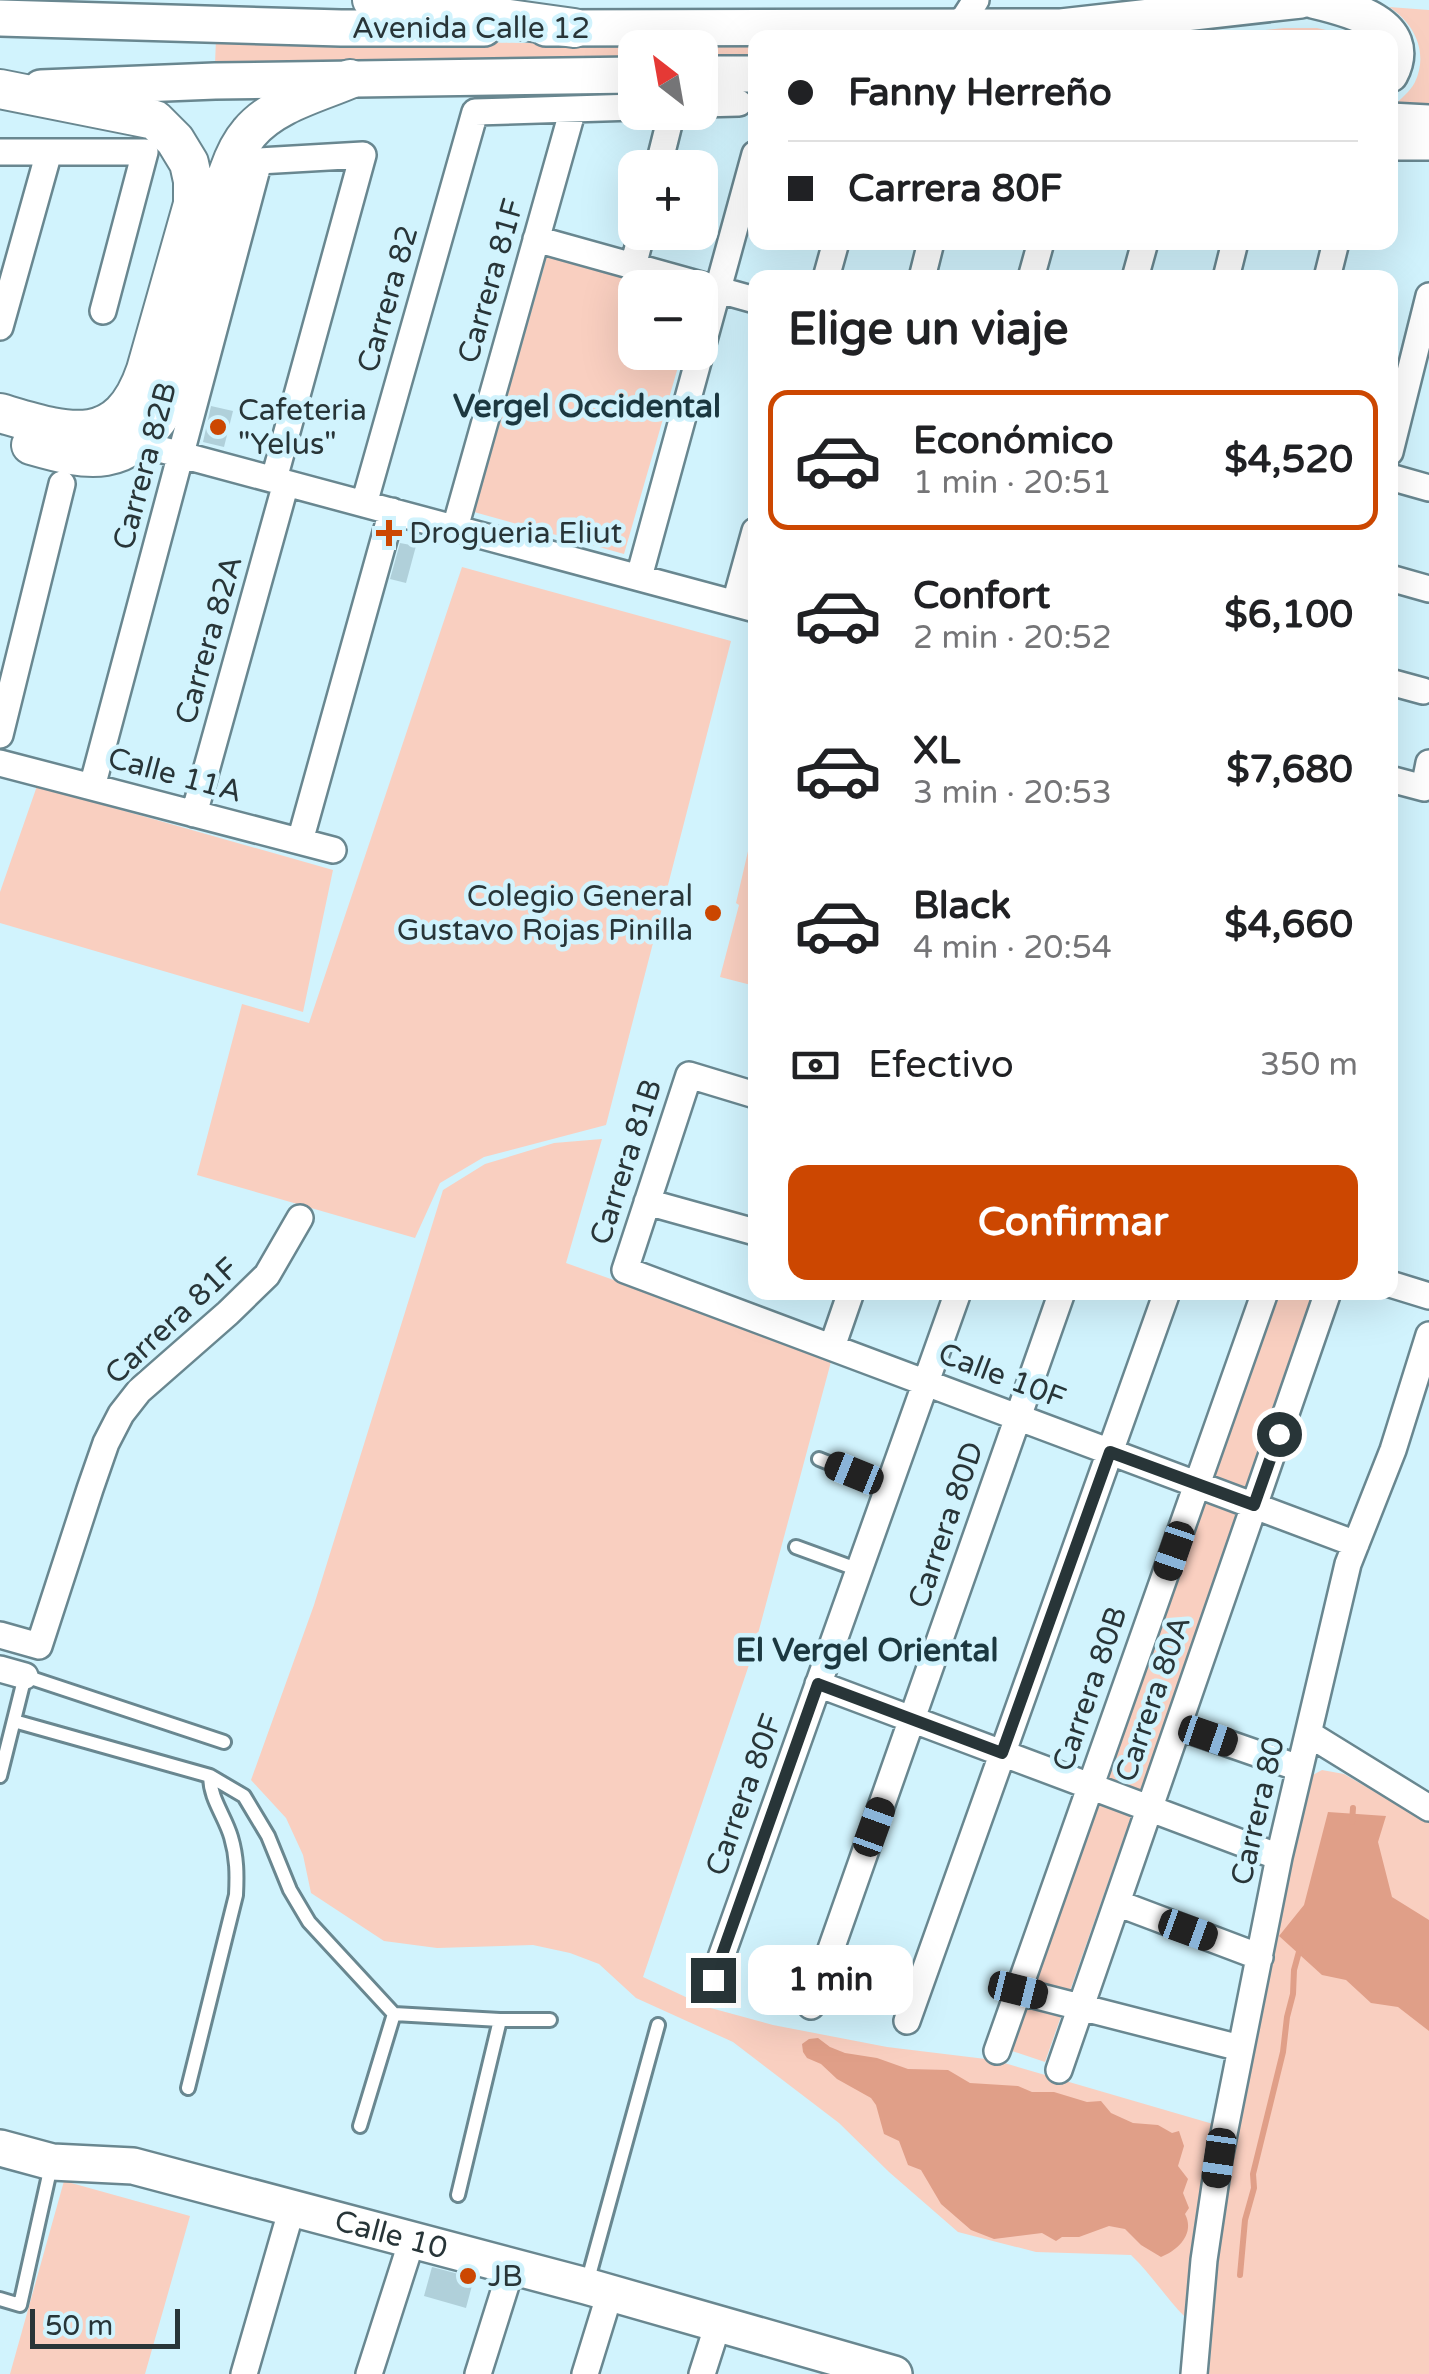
<!DOCTYPE html>
<html lang="es">
<head>
<meta charset="utf-8">
<style>
  :root { --surface:#fff; --page:#f2f2f2; --text:#202124; --muted:#757577; --line:#e0e0e0; --accent:#cc4701 }
  body { margin:0; font-family:"Varela Round",sans-serif; background:var(--page); color:var(--text); height:100vh; display:flex; flex-direction:column; font-size:38px; white-space:nowrap }
  * { box-sizing:border-box; margin:0 }
  p { font-size:32px; color:var(--muted) }
  .icon { flex:none; width:55px; height:55px; fill:none; stroke:currentColor; stroke-width:2; stroke-linecap:round; stroke-linejoin:round }
  .map { position:relative; flex:1; overflow:hidden }
  .details { position:absolute; left:748px; top:270px; width:650px; height:1030px; display:flex; flex-direction:column; background:var(--surface); border-radius:20px; box-shadow:0 10px 40px #0002 }
  .details>* { flex:none }
  .top-card { position:absolute; left:748px; top:30px; width:650px; height:220px; border-radius:20px; box-shadow:0 10px 40px #0002; display:grid; align-content:center; height:220px; padding:0 40px; background:var(--surface) }
  .needle { width:65px; rotate:329deg }
  .controls { position:absolute; left:618px; top:30px; display:grid; gap:20px }
  .controls a { display:grid; place-items:center; width:100px; height:100px; border-radius:20px; background:var(--surface); box-shadow:0 10px 40px #0002; font-size:50px }
  .scale { position:absolute; left:30px; bottom:25px; width:150px; box-sizing:border-box; padding-left:10px; border:5px solid #283538; border-top:0; font-size:28px; line-height:35px; white-space:nowrap; color:#283538; -webkit-text-stroke:8px #d1f3fd; paint-order:stroke }
  .end { position:absolute; width:45px; height:45px; margin:-22px; border:12px solid #283538; background:#fff; box-shadow:0 0 0 5px #fff }
  .from { border-radius:50% }
  .bubble { position:absolute; height:70px; border-radius:20px; background:var(--surface); box-shadow:0 10px 40px #0002; font-size:32px; font-weight:700; line-height:70px; text-align:center }
  .car { position:absolute; width:30px; height:60px; margin:-30px -15px; border-radius:12px; box-shadow:0 0 8px 2px #0007; background:linear-gradient(#222 24%,#8ab4d8 0 40%,#222 0 76%,#8ab4d8 0 86%,#222 0) }
  .top-card b { display:flex; align-items:center; gap:35px; height:95px; font-size:38px }
  .top-card b+b { border-top:2px solid var(--line) }
  .top-card i { width:25px; height:25px; background:var(--text) }
  ul { padding:0; list-style:none }
  li { display:flex; align-items:center; gap:30px; height:140px; margin:0 20px 15px; padding:0 20px; border:5px solid transparent; border-radius:20px }
  li div { flex:1 }
  li b { display:block; font-size:38px }
  li em { font-style:normal; font-weight:700 }
  li.on { border-color:var(--accent) }
  li>.icon { width:90px; height:90px; stroke-width:1.5 }
  h2 { padding:0 40px; font-size:45px; line-height:120px }
  .pay { display:flex; align-items:center; gap:25px; height:110px; padding:0 40px; font-size:38px }
  .pay p { margin-inline-start:auto }
  .action { display:flex; gap:20px; margin-top:auto; padding:20px 40px }
  .action a { flex:1; height:115px; border-radius:20px; background:var(--accent); color:#fff; font-size:40px; font-weight:700; line-height:115px; text-align:center }
  .map>svg:first-child { display:block }
  .green { fill:#f9cfc0 }
  .water { fill:#e09f88 }
  .lines { fill:none; stroke-linecap:round; stroke-linejoin:round }
  .stream { stroke:#e09f88; stroke-width:6 }
  .building { fill:#b0d0da }
  .lane-casing { stroke:#698790; stroke-width:18 }
  .street-casing { stroke:#698790; stroke-width:30 }
  .secondary-casing { stroke:#698790; stroke-width:40 }
  .primary-casing { stroke:#698790; stroke-width:42 }
  .lane { stroke:#fff; stroke-width:12 }
  .street { stroke:#fff; stroke-width:25 }
  .secondary { stroke:#fff; stroke-width:35 }
  .primary { stroke:#fff; stroke-width:38 }
  .route { stroke:#283538; stroke-width:12 }
  .poi-dot { fill:#cc4701; stroke:#d1f3fd; stroke-width:4 }
  .labels { text-anchor:middle; dominant-baseline:central; stroke-width:9; stroke-linejoin:round; paint-order:stroke }
  .street-label { font-size:30px; fill:#283538; stroke:#d1f3fd }
  .poi-label { font-size:30px; fill:#283538; stroke:#d1f3fd; text-anchor:start }
  .neighbourhood-label { font-size:32px; font-weight:bold; fill:#1c3840; stroke:#d1f3fd }
</style>
</head>
<body>
<div class="map">
<svg width="1429" height="2374" viewBox="0 0 1429 2374">
  <rect width="100%" height="100%" fill="#d1f3fd"/>
  <path class="green" d="M 1389,7 L 1429,10 L 1429,105 L 1394,106 C 1400,99 1411,91 1415,82 C 1429,52 1414,23 1389,7 Z
    M 1284,28 L 1317,28 L 1358,37 L 1202,37 Z
    M 216,39 L 755,46 L 755,60 L 700,59 L 700,48 L 635,48 L 635,59 L 215,64 Z
    M 548,253 L 669,287 L 635,288 L 635,352 L 682,353 L 624,554 L 474,512 Z
    M 462,567 L 731,641 L 606,1125 L 484,1157 L 440,1183 L 415,1238 L 197,1175 L 242,1004 L 309,1023 Z
    M 37,786 L 333,870 L 303,1012 L 0,923 L 0,892 Z
    M 755,821 L 755,986 L 720,977 L 739,905 L 736,903 Z
    M 602,1139 L 566,1263 L 832,1358 L 752,1656 L 643,1977 L 707,2007 L 773,2025 L 887,2047 L 994,2060 L 1213,2124 L 1185,2317 C 1166,2298 1151,2274 1131,2255 L 1036,2252 L 958,2232 L 889,2172 L 839,2123 L 733,2042 L 636,1998 L 599,1964 L 570,1953 L 533,1945 L 437,1948 L 384,1941 L 311,1893 L 303,1855 L 286,1818 L 251,1780 L 314,1605 L 443,1190 L 485,1164 L 554,1143 Z
    M 1276,1293 L 1315,1293 L 1045,2062 L 1009,2050 Z
    M 1322,1770 L 1344,1774 L 1429,1823 L 1429,2374 L 1209,2374 L 1219,2241 L 1230,2149 L 1309,1777 Z
    M 64,2181 L 190,2216 L 145,2374 L 10,2374 Z"/>
  <path class="water" d="M 1328,1812 L 1386,1816 L 1378,1842 L 1392,1897 L 1429,1920 L 1429,2031 L 1398,2007 L 1371,2003 L 1346,1980 L 1322,1975 L 1279,1936 L 1304,1905 Z
    M 818,2038 L 830,2047 L 845,2053 L 877,2058 L 908,2069 L 948,2070 L 970,2083 L 1018,2086 L 1032,2092 L 1054,2092 L 1087,2102 L 1101,2101 L 1111,2113 L 1133,2123 L 1158,2125 L 1172,2133 L 1179,2131 L 1184,2146 L 1178,2166 L 1188,2179 L 1183,2193 L 1189,2208 L 1185,2214 C 1195,2233 1179,2250 1161,2257 L 1141,2245 L 1125,2229 L 1109,2226 L 1079,2237 L 1062,2237 L 1056,2241 L 1042,2233 L 994,2239 L 971,2230 L 941,2204 L 921,2170 L 908,2165 L 899,2141 L 884,2134 L 876,2105 L 871,2098 L 837,2079 L 821,2064 L 807,2058 L 803,2052 L 802,2044 L 809,2039 Z"/>
  <g class="lines">
    <path class="stream" d="M 1352,1822 L 1353,1808
      M 1240,2275 L 1245,2220 L 1254,2188 L 1253,2174 L 1283,2052 L 1287,2017 L 1293,1994 L 1294,1970 L 1300,1948"/>
  </g>
  <path class="building" d="M 211,406 L 233,411 L 224,447 L 203,442 Z
    M 400,543 L 416,546 L 406,583 L 390,579 Z
    M 432,2267 L 474,2278 L 466,2308 L 424,2296 Z"/>
  <g class="lines">
    <g class="lane-casing">
      <path id="lane" d="M 819,1459 L 888,1487
        M 796,1547 L 859,1570
        M 14,1721 L 210,1776 L 244,1796 L 268,1836 L 290,1890 L 309,1922 L 394,2014 L 360,2126
        M 0,1776 L 25,1676 L 224,1742
        M 394,2014 L 500,2020 L 550,2020
        M 188,2088 L 236,1895 C 237,1875 237,1857 231,1837 C 225,1816 210,1799 210,1776
        M 458,2195 L 500,2020
        M 587,2283 L 658,2025
        M 0,2299 L 20,2305 L 51,2166"/>
    </g>
    <g class="street-casing">
      <path id="street" d="M 952,28 L 965,17 L 976,0
        M 700,104 L 739,103
        M 1390,147 L 1429,147
        M 0,152 L 145,152 L 103,311
        M 658,168 L 672,112
        M 536,239 L 755,300
        M 633,266 L 642,232
        M 826,278 L 836,242
        M 922,278 L 931,242
        M 1031,278 L 1041,242
        M 1135,278 L 1145,242
        M 1226,278 L 1235,242
        M 1327,278 L 1336,242
        M 0,327 L 49,152
        M 137,443 L 755,609
        M 1390,452 L 1429,296
        M 1390,477 L 1429,488
        M 364,504 L 475,112 L 635,107
        M 455,528 L 573,109
        M 639,577 L 755,154
        M 1390,578 L 1429,589
        M 735,603 L 755,531
        M 1390,682 L 1423,691
        M 0,735 L 62,484
        M 0,763 L 333,850
        M 1390,779 L 1424,788 L 1429,763
        M 92,787 L 259,161 L 363,155 L 274,479
        M 194,814 L 286,483
        M 300,841 L 392,511
        M 755,1095 L 689,1075 L 625,1270 L 1356,1544
        M 647,1202 L 755,1232
        M 1390,1284 L 1429,1296
        M 832,1347 L 851,1292
        M 0,1635 L 39,1646 L 90,1489 L 106,1443 L 121,1414 L 139,1391 L 228,1313 L 267,1275 L 300,1218
        M 0,1669 L 25,1676
        M 818,1684 L 1279,1857
        M 1178,1726 L 1299,1768
        M 1309,1734 L 1429,1808
        M 1117,1903 L 1260,1957
        M 713,1980 L 958,1292
        M 1018,1991 L 1240,2048
        M 811,2006 L 1062,1292
        M 907,2021 L 1167,1292
        M 997,2051 L 1265,1292
        M 1059,2070 L 1328,1292
        M 244,2374 L 292,2208
        M 369,2374 L 412,2240
        M 478,2374 L 512,2266
        M 585,2374 L 610,2293
        M 702,2374 L 718,2324
        M 1194,2374 L 1204,2260 L 1219,2159 L 1279,1857 L 1348,1564 L 1393,1450 L 1429,1335"/>
    </g>
    <g class="secondary-casing">
      <g id="secondary">
        <path d="M 1313,0 C 1347,8 1416,24 1390,74"/>
        <path d="M 0,18 L 341,28 L 484,28"/>
        <path d="M 546,28 L 1061,27 L 1301,0"/>
        <path d="M 700,74 L 755,74"/>
        <path d="M 41,88 L 215,81 L 635,75"/>
        <path d="M 1390,121 L 1429,123"/>
        <path id="s1" d="M 0,2148 L 52,2162 L 133,2166 L 586,2286 L 894,2374"/>
      </g>
    </g>
    <g class="primary-casing">
      <path id="primary" d="M 372,0 L 574,28
        M 0,413 C 65,432 118,452 146,370 L 193,204 L 193,181 L 189,163 L 175,140 L 155,120 L 0,89
        M 31,445 C 90,462 127,469 164,410 C 179,353 195,297 210,240 C 219,208 227,158 249,133 C 273,104 317,93 350,79"/>
    </g>
    <use href="#lane" class="lane"/>
    <use href="#street" class="street"/>
    <use href="#secondary" class="secondary"/>
    <use href="#primary" class="primary"/>
  </g>
  <g class="lines">
    <path class="route" d="M 713,1980 L 818,1684 L 1002,1753 L 1110,1452 L 1254,1505 L 1279,1434"/>
  </g>
  <g class="poi-dot">
    <circle cx="218" cy="427" r="10"/>
    <path d="M384 518h10v10h10v10h-10v10h-10v-10h-10v-10h10z"/>
    <circle cx="713" cy="913" r="10"/>
    <circle cx="468" cy="2276" r="10"/>
  </g>
  <g class="labels">
    <g class="street-label">
      <text x="471" y="28">Avenida Calle 12</text>
      <text transform="translate(491 281) rotate(-74)">Carrera 81F</text>
      <text transform="translate(388 299) rotate(-74)">Carrera 82</text>
      <text transform="translate(145 466) rotate(-75)">Carrera 82B</text>
      <text transform="translate(209 640) rotate(-74)">Carrera 82A</text>
      <text transform="translate(175 775) rotate(15)">Calle 11A</text>
      <text transform="translate(626 1162) rotate(-72)">Carrera 81B</text>
      <text transform="translate(172 1321) rotate(-43)">Carrera 81F</text>
      <text transform="translate(1002 1376) rotate(21)">Calle 10F</text>
      <text transform="translate(946 1525) rotate(-71)">Carrera 80D</text>
      <text transform="translate(1090 1689) rotate(-71)">Carrera 80B</text>
      <text transform="translate(1153 1699) rotate(-71)">Carrera 80A</text>
      <text transform="translate(744 1795) rotate(-70)">Carrera 80F</text>
      <text transform="translate(1258 1811) rotate(-77)">Carrera 80</text>
      <text stroke="none"><textPath href="#s1" startOffset="402">Calle 10</textPath></text>
    </g>
    <g class="poi-label">
      <text x="238" y="410">Cafeteria<tspan x="238" dy="34">"Yelus"</tspan></text>
      <text x="409" y="533">Drogueria Eliut</text>
      <text x="693" y="896" text-anchor="end">Colegio General<tspan x="693" dy="34">Gustavo Rojas Pinilla</tspan></text>
      <text x="488" y="2276">JB</text>
    </g>
    <g class="neighbourhood-label">
      <text x="587" y="407">Vergel Occidental</text>
      <text x="867" y="1651">El Vergel Oriental</text>
    </g>
  </g>
</svg>
<div class="controls">
<a><svg class="needle" viewBox="-14 -14 28 28"><path d="M0-13l5 13h-10z" fill="#e53935"/><path d="M0 13l5-13h-10z" fill="#757577"/></svg></a>
<a>+</a>
<a>−</a>
</div>
<div class="scale">50 m</div>
<i class="end from" style="left:1279px;top:1434px"></i>
<i class="end" style="left:713px;top:1980px"></i>
<div class="bubble" style="left:748px;top:1945px;width:165px">1 min</div>
<i class="car" style="left:854px;top:1473px;rotate:292deg"></i>
<i class="car" style="left:1174px;top:1551px;rotate:199deg"></i>
<i class="car" style="left:1208px;top:1736px;rotate:109deg"></i>
<i class="car" style="left:874px;top:1827px;rotate:20deg"></i>
<i class="car" style="left:1188px;top:1930px;rotate:110deg"></i>
<i class="car" style="left:1018px;top:1990px;rotate:104deg"></i>
<i class="car" style="left:1219px;top:2158px;rotate:188deg"></i>
<div class="top-card">
<b><i class="from"></i>Fanny Herreño</b>
<b><i></i>Carrera 80F</b>
</div>
<section class="details">
<h2>Elige un viaje</h2>
<ul>
<li class="on"><svg class="icon" aria-label="car" viewBox="0 0 24 24"><path d="M5 17H2v-5l4-1 3-4h7l3 4 3 1v5h-3M9 17h6M6 11h13"/><circle cx="7" cy="17" r="2"/><circle cx="17" cy="17" r="2"/></svg><div><b>Económico</b><p>1 min · 20:51</p></div><em>$4,520</em></li>
<li><svg class="icon" aria-label="car" viewBox="0 0 24 24"><path d="M5 17H2v-5l4-1 3-4h7l3 4 3 1v5h-3M9 17h6M6 11h13"/><circle cx="7" cy="17" r="2"/><circle cx="17" cy="17" r="2"/></svg><div><b>Confort</b><p>2 min · 20:52</p></div><em>$6,100</em></li>
<li><svg class="icon" aria-label="car" viewBox="0 0 24 24"><path d="M5 17H2v-5l4-1 3-4h7l3 4 3 1v5h-3M9 17h6M6 11h13"/><circle cx="7" cy="17" r="2"/><circle cx="17" cy="17" r="2"/></svg><div><b>XL</b><p>3 min · 20:53</p></div><em>$7,680</em></li>
<li><svg class="icon" aria-label="car" viewBox="0 0 24 24"><path d="M5 17H2v-5l4-1 3-4h7l3 4 3 1v5h-3M9 17h6M6 11h13"/><circle cx="7" cy="17" r="2"/><circle cx="17" cy="17" r="2"/></svg><div><b>Black</b><p>4 min · 20:54</p></div><em>$4,660</em></li>
</ul>
<div class="pay"><svg class="icon" aria-label="cash" viewBox="0 0 24 24"><path d="M3 7h18v10H3z"/><circle cx="12" cy="12" r="2"/></svg>Efectivo<p>350 m</p></div>
<div class="action"><a>Confirmar</a></div>
</section>
</div>
</body>
</html>
